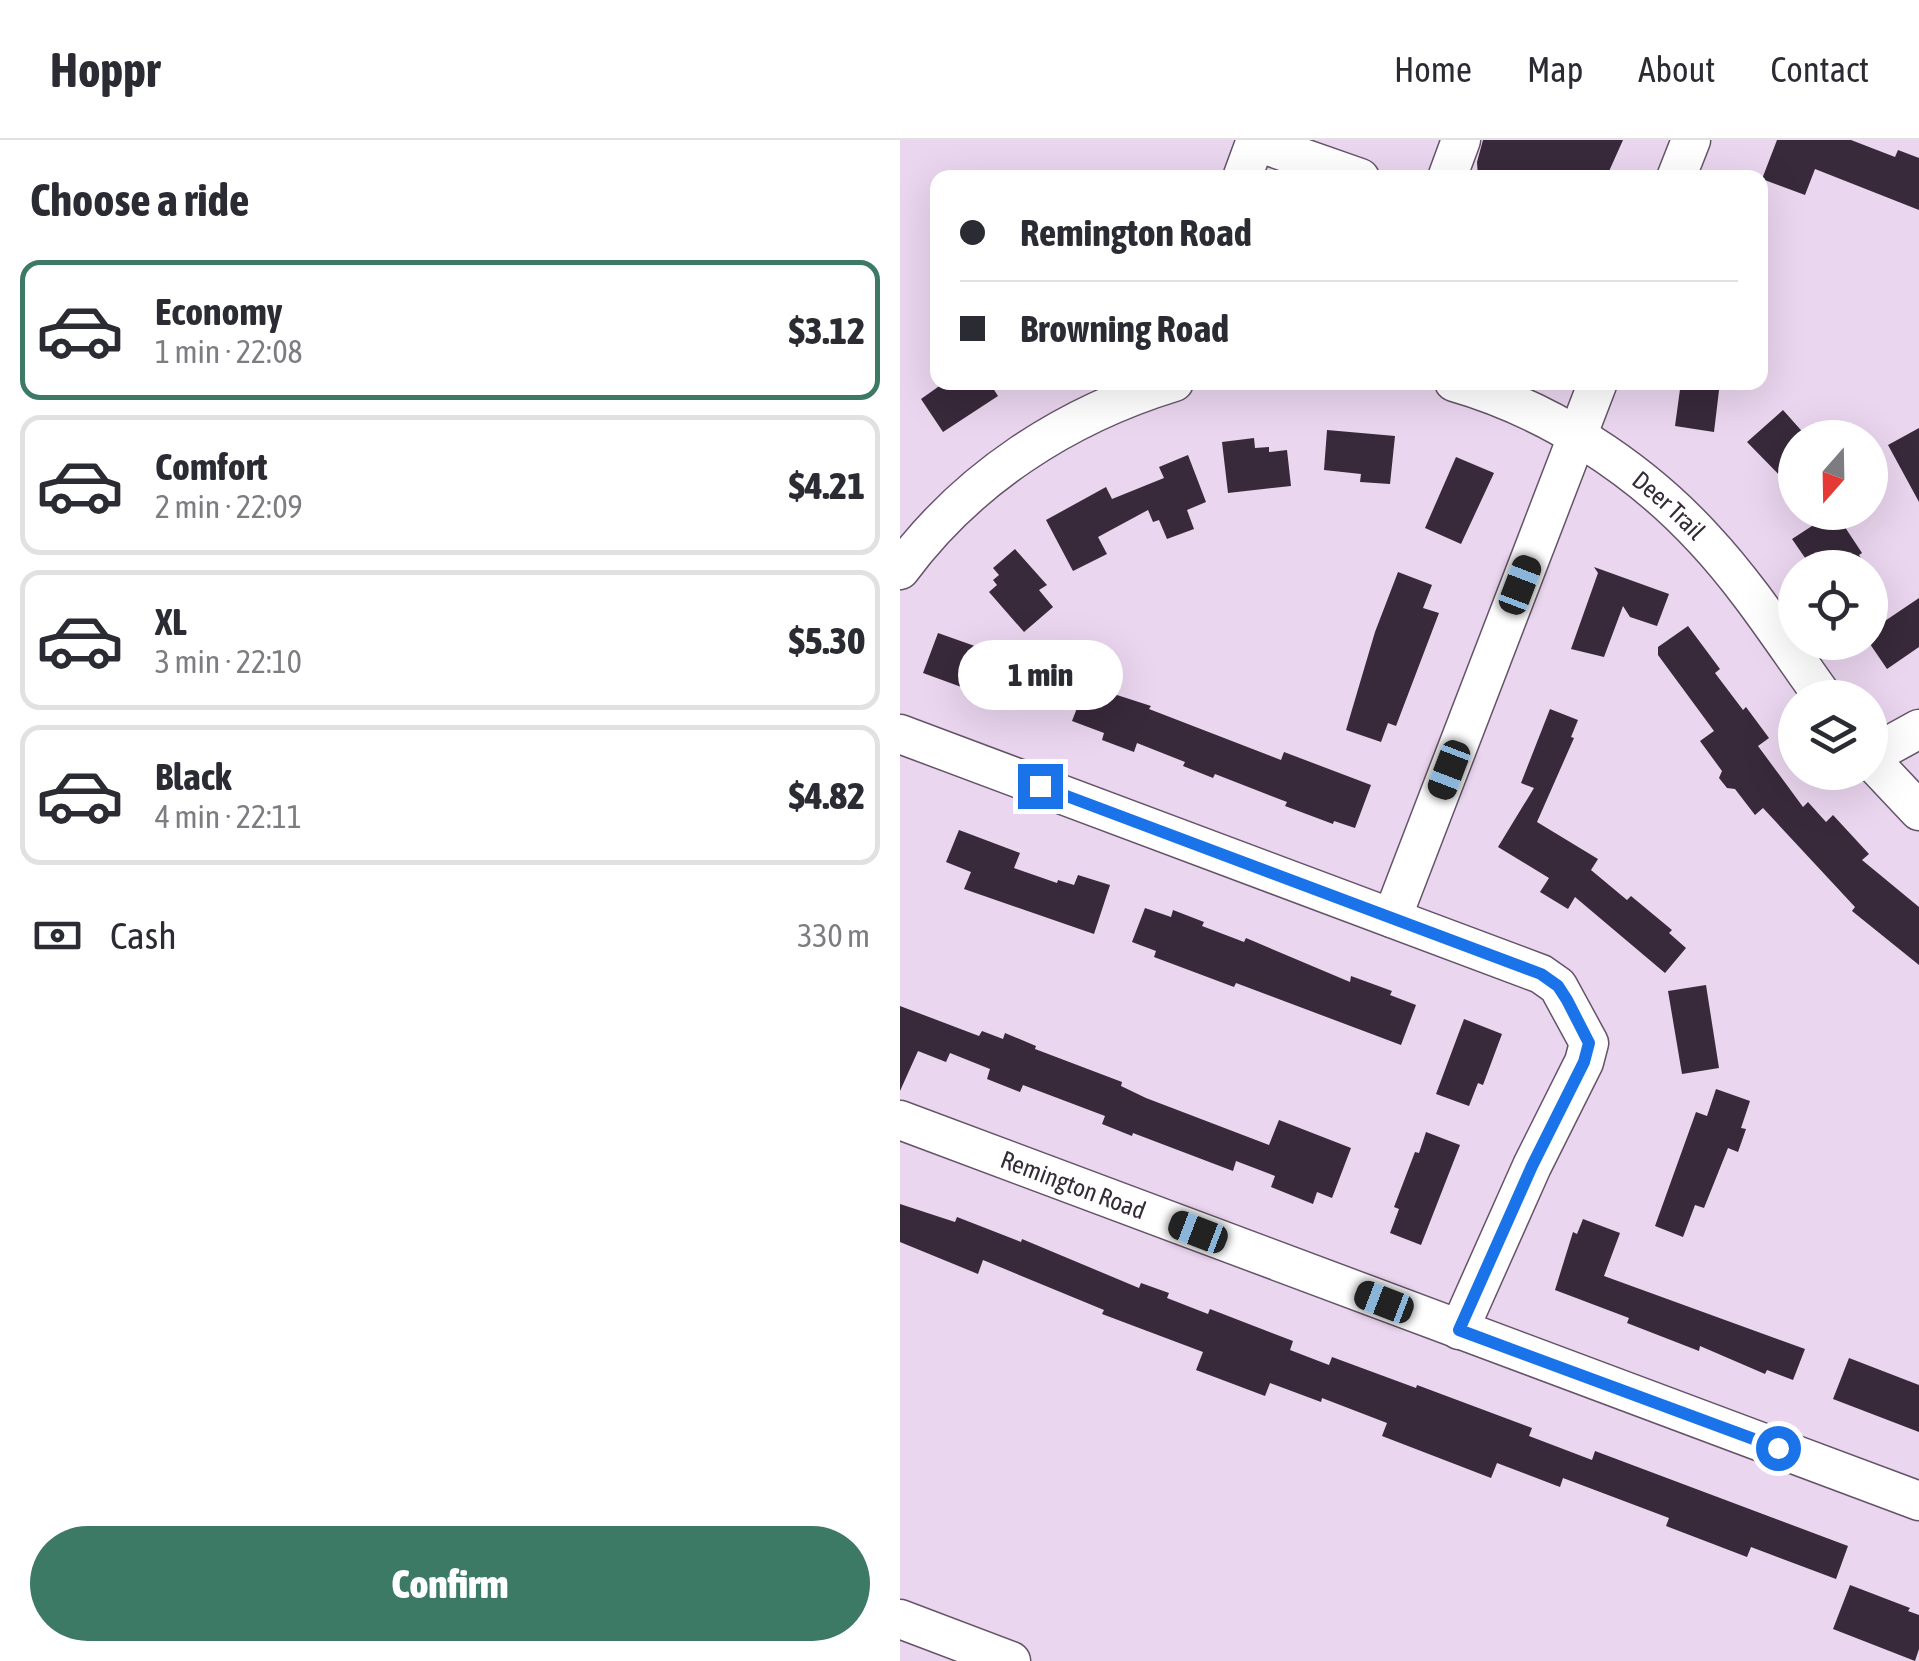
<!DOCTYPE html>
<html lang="en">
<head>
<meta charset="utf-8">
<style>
  :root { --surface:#fff; --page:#f2f2f3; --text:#2b2b33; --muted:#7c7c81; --line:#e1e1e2; --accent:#3c7a66 }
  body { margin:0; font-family:"Asap Condensed",sans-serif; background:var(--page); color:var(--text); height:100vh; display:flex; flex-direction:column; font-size:38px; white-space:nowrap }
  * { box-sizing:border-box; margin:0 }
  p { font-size:32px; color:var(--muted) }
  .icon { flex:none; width:55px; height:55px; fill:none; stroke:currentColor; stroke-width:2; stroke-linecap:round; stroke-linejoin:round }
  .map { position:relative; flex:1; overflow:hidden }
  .details { display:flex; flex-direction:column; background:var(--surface); width:900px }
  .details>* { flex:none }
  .top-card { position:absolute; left:30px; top:30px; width:838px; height:220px; border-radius:20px; box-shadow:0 10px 40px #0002; display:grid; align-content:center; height:220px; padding:0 30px; background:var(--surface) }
  .needle { width:65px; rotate:200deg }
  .buttons { position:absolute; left:878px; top:280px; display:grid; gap:20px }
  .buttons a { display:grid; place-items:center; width:110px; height:110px; border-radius:50%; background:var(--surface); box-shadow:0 10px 40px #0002; font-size:50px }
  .end { position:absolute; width:45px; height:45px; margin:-22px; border:12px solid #1a73e8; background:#fff; box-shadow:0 0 0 5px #fff }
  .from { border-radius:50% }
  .bubble { position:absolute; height:70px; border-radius:35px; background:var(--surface); box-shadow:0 10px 40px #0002; font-size:32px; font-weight:800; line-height:70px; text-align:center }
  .car { position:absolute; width:30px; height:60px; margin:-30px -15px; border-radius:12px; box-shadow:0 0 8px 2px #0007; background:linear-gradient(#222 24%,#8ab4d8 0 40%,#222 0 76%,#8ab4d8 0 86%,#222 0) }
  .top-card b { display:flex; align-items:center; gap:35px; height:95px; font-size:38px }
  .top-card b+b { border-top:2px solid var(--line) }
  .top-card i { width:25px; height:25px; background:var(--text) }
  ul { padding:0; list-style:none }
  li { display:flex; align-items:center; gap:30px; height:140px; margin:0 20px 15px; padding:0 10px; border:5px solid var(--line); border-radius:20px }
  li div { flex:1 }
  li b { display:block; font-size:38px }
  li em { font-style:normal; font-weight:800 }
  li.on { border-color:var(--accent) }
  li>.icon { width:90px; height:90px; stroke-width:1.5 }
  h2 { padding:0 30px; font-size:45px; line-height:120px }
  .pay { display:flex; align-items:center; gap:25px; height:110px; padding:0 30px; font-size:38px }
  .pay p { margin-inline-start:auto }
  .button { display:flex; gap:20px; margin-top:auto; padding:20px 30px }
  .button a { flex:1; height:115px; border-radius:60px; background:var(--accent); color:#fff; font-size:40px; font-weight:800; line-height:115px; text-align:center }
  header { display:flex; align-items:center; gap:60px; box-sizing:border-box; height:140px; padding:0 50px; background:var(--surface); border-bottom:2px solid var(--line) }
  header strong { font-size:48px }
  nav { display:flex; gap:55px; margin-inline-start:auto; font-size:35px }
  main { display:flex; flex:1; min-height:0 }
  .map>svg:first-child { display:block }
  .building { fill:#38293b }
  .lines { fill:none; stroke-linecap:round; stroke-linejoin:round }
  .minor-casing { stroke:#655469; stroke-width:41 }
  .minor { stroke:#fff; stroke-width:38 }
  .route { stroke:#1a73e8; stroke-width:12 }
  .labels { text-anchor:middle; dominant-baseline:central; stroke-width:10; stroke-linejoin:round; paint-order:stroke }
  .street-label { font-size:25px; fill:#332b35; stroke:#ead6ef }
</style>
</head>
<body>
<header>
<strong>Hoppr</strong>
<nav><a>Home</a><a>Map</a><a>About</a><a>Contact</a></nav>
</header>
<main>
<section class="details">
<h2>Choose a ride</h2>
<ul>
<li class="on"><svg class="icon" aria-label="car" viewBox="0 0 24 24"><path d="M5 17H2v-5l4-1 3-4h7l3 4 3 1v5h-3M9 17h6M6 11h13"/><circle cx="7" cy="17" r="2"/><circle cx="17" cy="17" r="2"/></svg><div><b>Economy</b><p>1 min · 22:08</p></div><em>$3.12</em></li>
<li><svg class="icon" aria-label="car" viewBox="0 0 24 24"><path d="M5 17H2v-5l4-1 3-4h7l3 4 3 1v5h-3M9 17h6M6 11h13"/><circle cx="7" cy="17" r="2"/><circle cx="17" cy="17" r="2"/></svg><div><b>Comfort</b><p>2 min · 22:09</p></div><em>$4.21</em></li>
<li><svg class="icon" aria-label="car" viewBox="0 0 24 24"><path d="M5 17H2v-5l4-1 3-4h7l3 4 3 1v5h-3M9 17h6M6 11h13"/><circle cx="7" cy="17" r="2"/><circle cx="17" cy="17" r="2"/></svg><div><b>XL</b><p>3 min · 22:10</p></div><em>$5.30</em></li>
<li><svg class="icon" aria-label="car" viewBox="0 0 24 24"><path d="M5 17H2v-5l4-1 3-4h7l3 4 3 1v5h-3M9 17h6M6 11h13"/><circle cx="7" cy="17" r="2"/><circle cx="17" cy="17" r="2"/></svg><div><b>Black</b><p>4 min · 22:11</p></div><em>$4.82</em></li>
</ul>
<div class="pay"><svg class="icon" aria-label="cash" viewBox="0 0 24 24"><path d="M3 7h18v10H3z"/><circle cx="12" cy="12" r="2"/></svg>Cash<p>330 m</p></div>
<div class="button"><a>Confirm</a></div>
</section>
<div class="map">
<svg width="1019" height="1521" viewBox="0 0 1019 1521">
  <rect width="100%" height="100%" fill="#ead6ef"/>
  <path class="building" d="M 583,0 L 723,0 L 706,38 L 578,38 L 577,22 Z
    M 877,0 L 951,0 L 995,17 L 998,10 L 1019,18 L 1019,70 L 915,29 L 905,55 L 862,39 Z
    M 45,242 L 89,242 L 98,256 L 43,292 L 21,259 Z
    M 781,242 L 820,242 L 814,292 L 775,286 Z
    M 883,270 L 908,298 L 895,298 L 895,351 L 847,302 Z
    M 1019,288 L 1019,362 L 988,305 Z
    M 427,290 L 495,296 L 490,344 L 460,342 L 461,334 L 424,330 Z
    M 354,298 L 355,308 L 369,307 L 369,312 L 387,310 L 391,346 L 328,353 L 322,302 Z
    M 288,315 L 306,362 L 287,370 L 294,389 L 267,399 L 259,380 L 253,382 L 248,370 L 198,397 L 207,414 L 173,431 L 146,380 L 206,347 L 212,359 L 264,338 L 259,327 Z
    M 556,317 L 594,333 L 561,404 L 525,388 Z
    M 907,372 L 935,372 L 962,413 L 959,415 L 968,428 L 912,428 L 892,399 L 915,384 Z
    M 115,409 L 147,445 L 139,450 L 153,467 L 124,492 L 89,452 L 97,445 L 93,440 L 99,435 L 93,428 Z
    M 694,427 L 769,454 L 757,486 L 730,477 L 723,466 L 704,517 L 671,509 L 698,433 Z
    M 498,432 L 532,445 L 523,468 L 539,473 L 496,586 L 488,583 L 481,602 L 446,590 L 475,492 Z
    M 1019,458 L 1019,507 L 987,529 L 970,504 L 970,491 Z
    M 788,486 L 820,529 L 815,533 L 843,570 L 846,567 L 869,598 L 858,606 L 903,667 L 908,662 L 926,682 L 933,675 L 969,714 L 962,720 L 1019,767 L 1019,825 L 952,771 L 955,767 L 863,668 L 855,675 L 835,649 L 827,648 L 819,638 L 822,631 L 800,601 L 814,591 L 758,515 L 758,507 Z
    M 38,493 L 86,510 L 87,506 L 113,516 L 101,548 L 79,540 L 75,552 L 23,533 Z
    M 186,545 L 251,566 L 249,569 L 381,620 L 384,612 L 471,645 L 455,688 L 434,681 L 433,684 L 385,666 L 387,662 L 315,634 L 313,638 L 283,626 L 285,622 L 237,603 L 234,612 L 202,600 L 204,593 L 172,581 Z
    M 650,569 L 678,580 L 671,597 L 674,598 L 637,682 L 698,719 L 691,730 L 727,760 L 731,756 L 772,790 L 769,793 L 786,808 L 765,833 L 675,757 L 668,769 L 640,752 L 649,738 L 598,707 L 634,648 L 621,643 Z
    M 59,690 L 120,713 L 114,728 L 157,743 L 158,740 L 174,745 L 178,735 L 210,745 L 194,794 L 64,749 L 71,732 L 46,722 Z
    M 245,768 L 271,777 L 273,770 L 304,782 L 302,786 L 344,802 L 346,798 L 450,842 L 451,836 L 492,851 L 490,855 L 516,865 L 501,905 L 336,843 L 334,847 L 254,817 L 256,811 L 232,802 Z
    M 806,845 L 819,928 L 782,934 L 768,851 Z
    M 0,866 L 79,896 L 82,891 L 103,899 L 105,893 L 136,906 L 135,909 L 222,942 L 221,946 L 246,958 L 369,1005 L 379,980 L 451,1008 L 432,1058 L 417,1052 L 413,1064 L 371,1047 L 375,1036 L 336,1021 L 333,1031 L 233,993 L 232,996 L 202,984 L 205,976 L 123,945 L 120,952 L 87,939 L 90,929 L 50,913 L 46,922 L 18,911 L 0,951 Z
    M 564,879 L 602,894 L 583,945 L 578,943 L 569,966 L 536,954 Z
    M 816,949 L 850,961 L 841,988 L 846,989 L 838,1012 L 828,1008 L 804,1068 L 795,1065 L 783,1097 L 755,1086 L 796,972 L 807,976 Z
    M 526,992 L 560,1005 L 521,1105 L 490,1093 L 499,1069 L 494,1067 L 515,1012 L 519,1013 Z
    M 0,1064 L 55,1082 L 57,1077 L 121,1102 L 122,1099 L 239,1148 L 241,1143 L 269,1153 L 267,1158 L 308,1174 L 310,1169 L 393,1201 L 390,1210 L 429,1225 L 432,1217 L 516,1248 L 517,1245 L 632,1288 L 629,1296 L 692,1320 L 695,1311 L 948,1406 L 936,1439 L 851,1407 L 847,1417 L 766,1386 L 769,1378 L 663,1338 L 660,1347 L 597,1323 L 591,1338 L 482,1296 L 487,1283 L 422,1258 L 421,1262 L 370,1243 L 365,1256 L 296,1230 L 303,1212 L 202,1174 L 204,1170 L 83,1120 L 78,1134 L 0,1102 Z
    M 683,1079 L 720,1093 L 704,1136 L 905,1209 L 893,1240 L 867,1230 L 865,1234 L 800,1206 L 799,1211 L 727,1183 L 729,1178 L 655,1150 L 673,1092 L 677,1094 Z
    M 949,1218 L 1019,1245 L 1019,1292 L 933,1259 Z
    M 950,1445 L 1010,1468 L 1008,1471 L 1019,1475 L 1019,1509 L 1015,1521 L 933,1489 Z"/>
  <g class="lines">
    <g class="minor-casing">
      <g id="minor">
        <path d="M 342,38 L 353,8 L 360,3 L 460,38"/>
        <path d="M 547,38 L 561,0"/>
        <path d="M 776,38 L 791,0"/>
        <path id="s1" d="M 554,242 C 648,269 738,327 804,399 C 849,447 885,504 924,558"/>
        <path d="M 0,430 C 68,338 166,275 274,242"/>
        <path d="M 0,594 L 641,834 L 658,846 L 689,903 L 684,922 L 632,1026 L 559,1190"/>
        <path d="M 970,616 L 1019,589"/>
        <path d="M 970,619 L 1019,671"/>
        <path d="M 492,778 L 698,242"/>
        <path id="s2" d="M 0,980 L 1019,1361"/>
        <path d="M 0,1479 L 111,1521"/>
      </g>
    </g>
    <use href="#minor" class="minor"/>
  </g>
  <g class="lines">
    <path class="route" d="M 140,646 L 641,834 L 658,846 L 667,860 L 689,903 L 684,922 L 632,1026 L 559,1190 L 878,1308"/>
  </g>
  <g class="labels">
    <g class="street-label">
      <text stroke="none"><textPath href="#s1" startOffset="250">Deer Trail</textPath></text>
      <text stroke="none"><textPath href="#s2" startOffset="185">Remington Road</textPath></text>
    </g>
  </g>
</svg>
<div class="buttons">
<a><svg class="needle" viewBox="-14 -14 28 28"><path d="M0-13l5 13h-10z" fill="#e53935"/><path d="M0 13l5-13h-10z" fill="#7c7c81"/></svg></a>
<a><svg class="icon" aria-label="locate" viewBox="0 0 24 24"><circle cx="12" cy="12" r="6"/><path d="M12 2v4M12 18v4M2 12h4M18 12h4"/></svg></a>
<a><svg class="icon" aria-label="layers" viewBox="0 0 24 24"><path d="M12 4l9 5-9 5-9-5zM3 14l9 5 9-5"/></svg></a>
</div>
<i class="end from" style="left:878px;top:1308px"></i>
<i class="end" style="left:140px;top:646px"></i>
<div class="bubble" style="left:58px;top:500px;width:165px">1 min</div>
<i class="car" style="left:620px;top:445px;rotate:21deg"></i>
<i class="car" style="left:549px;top:630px;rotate:201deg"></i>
<i class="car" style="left:298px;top:1092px;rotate:291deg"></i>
<i class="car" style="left:484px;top:1162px;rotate:291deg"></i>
<div class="top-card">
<b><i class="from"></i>Remington Road</b>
<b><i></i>Browning Road</b>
</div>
</div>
</main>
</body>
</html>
